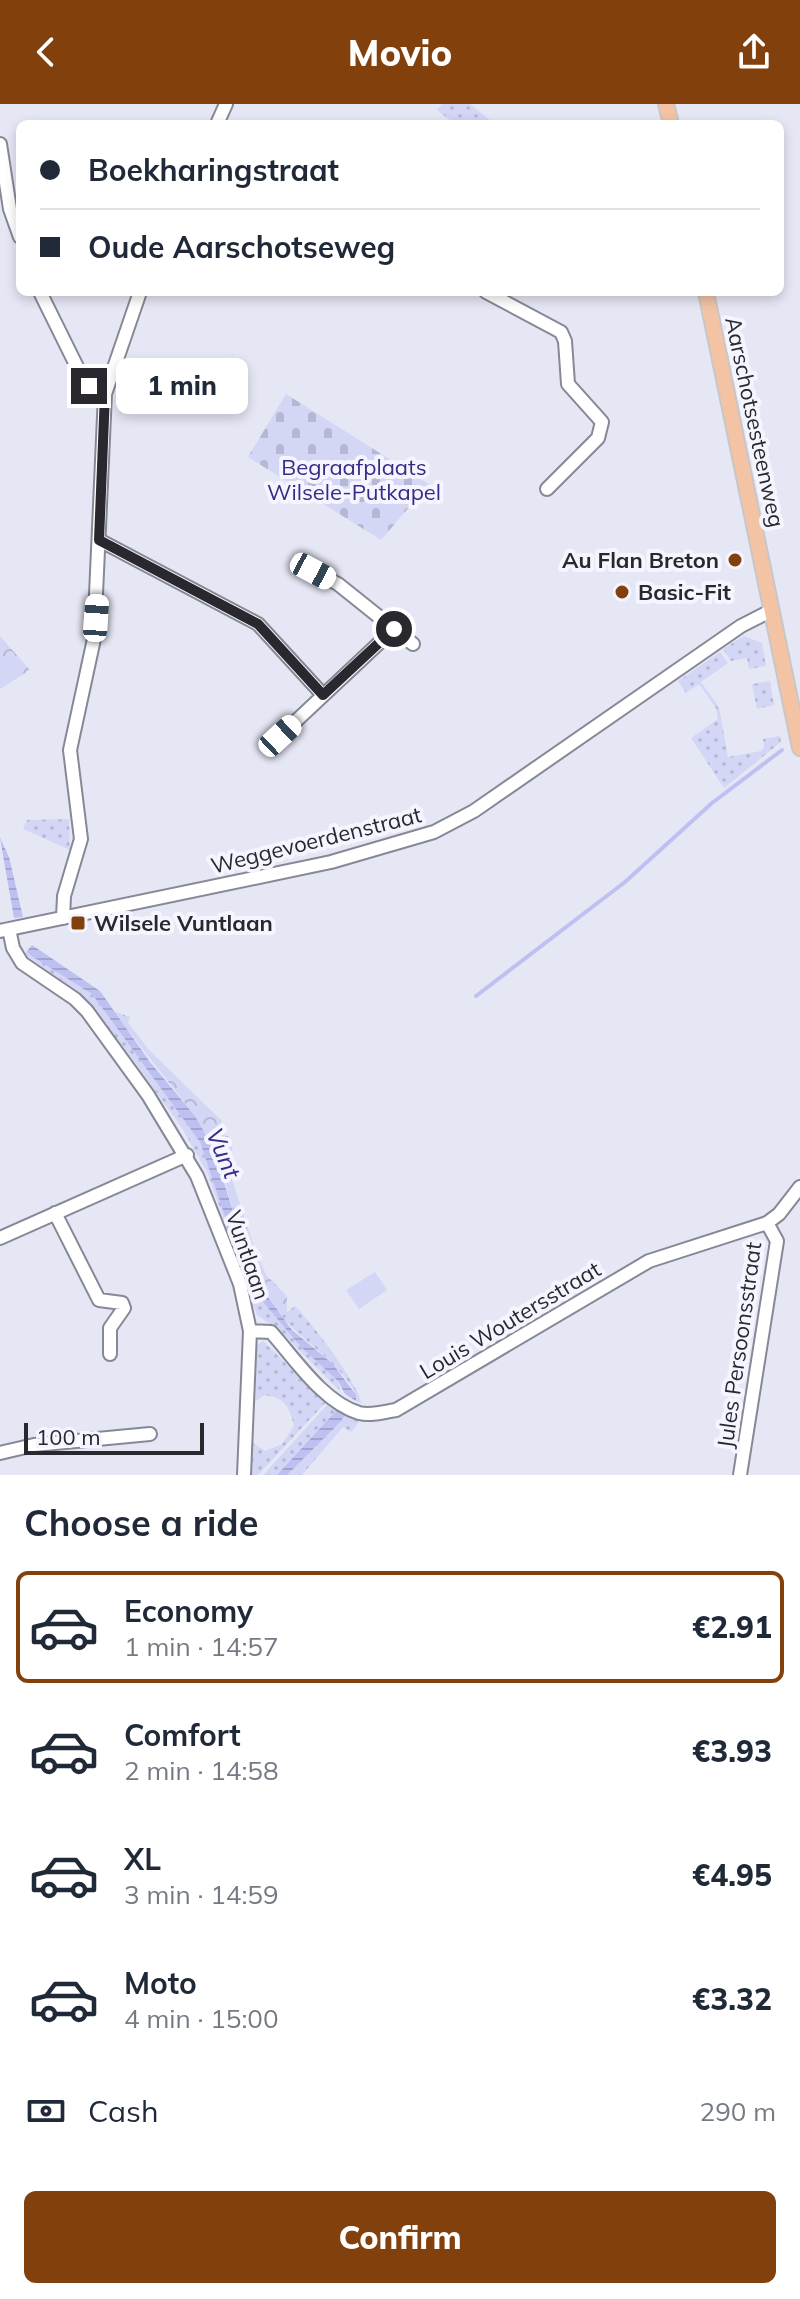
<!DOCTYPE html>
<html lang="en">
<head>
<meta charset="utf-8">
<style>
  :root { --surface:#fff; --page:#f6f6f7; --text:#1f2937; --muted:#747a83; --line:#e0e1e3; --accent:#82410c }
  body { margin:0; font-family:Mulish,sans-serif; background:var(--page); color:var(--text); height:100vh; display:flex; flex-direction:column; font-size:30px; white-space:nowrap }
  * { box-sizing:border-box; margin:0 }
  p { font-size:26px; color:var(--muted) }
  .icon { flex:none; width:44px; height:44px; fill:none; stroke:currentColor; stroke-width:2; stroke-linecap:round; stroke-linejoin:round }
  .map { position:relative; height:1371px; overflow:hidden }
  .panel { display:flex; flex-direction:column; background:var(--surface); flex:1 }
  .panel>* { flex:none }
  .guide { position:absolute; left:16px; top:16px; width:768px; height:176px; border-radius:12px; box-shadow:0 4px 12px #0003; display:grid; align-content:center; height:176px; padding:0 24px; background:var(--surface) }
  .scale { position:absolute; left:24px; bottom:20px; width:180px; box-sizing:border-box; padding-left:8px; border:4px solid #28282e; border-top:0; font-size:22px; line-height:28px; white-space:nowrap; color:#28282e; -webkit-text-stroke:6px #f4f5fe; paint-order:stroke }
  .end { position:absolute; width:36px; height:36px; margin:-18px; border:10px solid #28282e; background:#fff; box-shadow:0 0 0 4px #fff }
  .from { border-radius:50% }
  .bubble { position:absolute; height:56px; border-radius:12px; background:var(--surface); box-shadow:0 4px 12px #0003; font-size:26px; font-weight:800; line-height:56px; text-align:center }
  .car { position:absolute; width:24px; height:48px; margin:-24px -12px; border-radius:10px; box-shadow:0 0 6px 2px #0007; background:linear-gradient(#fff 24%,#345 0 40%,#fff 0 76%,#345 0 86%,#fff 0) }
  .guide b { display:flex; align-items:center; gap:28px; height:76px; font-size:30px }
  .guide b+b { border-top:2px solid var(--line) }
  .guide i { width:20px; height:20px; background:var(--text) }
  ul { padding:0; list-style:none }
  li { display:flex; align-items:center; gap:24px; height:112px; margin:0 16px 12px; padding:0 8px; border:4px solid transparent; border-radius:12px }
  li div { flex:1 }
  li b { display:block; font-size:30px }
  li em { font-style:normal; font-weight:800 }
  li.selected { border-color:var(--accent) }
  li>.icon { width:72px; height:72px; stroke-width:1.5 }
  h2 { padding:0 24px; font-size:36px; line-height:96px }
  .pay { display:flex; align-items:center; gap:20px; height:88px; padding:0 24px; font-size:30px }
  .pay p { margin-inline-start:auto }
  .action { display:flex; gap:16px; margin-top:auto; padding:16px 24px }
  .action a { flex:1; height:92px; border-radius:12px; background:var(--accent); color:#fff; font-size:32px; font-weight:800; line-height:92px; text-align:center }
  header { display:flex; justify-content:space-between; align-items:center; height:104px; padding:0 24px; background:var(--accent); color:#fff; font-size:36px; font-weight:800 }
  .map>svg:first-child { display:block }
  .grass { fill:url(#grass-dots) }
  .forest { fill:url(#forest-crowns) }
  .cemetery { fill:url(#cemetery-stones) }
  .garden { fill:#d4d6f6 }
  .water { fill:url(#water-rules) }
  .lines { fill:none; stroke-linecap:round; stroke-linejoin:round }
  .stream { stroke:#bec0f1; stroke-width:4 }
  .minor-casing { stroke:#878895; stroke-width:16 }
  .major-casing { stroke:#c7c7c9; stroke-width:18 }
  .minor { stroke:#fff; stroke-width:12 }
  .major { stroke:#f3c3a4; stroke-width:14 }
  .route { stroke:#28282e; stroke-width:10 }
  .poi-dot { fill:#82410c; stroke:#f4f5fe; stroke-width:3 }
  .labels { text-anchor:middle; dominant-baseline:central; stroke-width:8; stroke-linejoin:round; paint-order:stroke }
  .street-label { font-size:22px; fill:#28282e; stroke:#f4f5fe }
  .park-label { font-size:22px; fill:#372b85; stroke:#f4f5fe }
  .poi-label { font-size:22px; font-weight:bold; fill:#28282e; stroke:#f4f5fe; text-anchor:start }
  .water-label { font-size:24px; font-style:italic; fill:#372b86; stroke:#f4f5fe }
</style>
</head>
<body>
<header><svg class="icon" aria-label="back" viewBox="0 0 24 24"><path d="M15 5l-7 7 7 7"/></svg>Movio<svg class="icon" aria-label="share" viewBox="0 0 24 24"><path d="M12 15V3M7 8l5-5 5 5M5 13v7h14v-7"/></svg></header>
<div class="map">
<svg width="800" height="1371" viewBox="0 0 800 1371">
  <defs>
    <pattern id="grass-dots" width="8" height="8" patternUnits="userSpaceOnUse" patternTransform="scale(2)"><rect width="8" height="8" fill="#d4d6f6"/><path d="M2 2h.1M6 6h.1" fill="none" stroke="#b6b8d3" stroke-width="1.8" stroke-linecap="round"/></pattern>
    <pattern id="forest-crowns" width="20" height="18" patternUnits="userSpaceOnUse" patternTransform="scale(2)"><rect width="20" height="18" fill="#d4d6f6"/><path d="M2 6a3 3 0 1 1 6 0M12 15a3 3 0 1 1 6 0" fill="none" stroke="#b6b8d3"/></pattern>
    <pattern id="cemetery-stones" width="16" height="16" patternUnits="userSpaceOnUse" patternTransform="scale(2)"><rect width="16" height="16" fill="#d4d6f6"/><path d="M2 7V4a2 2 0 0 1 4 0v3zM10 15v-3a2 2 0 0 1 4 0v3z" fill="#b6b8d3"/></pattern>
    <pattern id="water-rules" width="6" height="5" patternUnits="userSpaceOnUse" patternTransform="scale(2)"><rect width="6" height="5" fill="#bec0f1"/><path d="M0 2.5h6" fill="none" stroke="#a3a5cf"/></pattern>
  </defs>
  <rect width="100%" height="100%" fill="#e6e7f5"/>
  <path class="grass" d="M 442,0 L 470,0 L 491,17 L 455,20 L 437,6 Z
    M 744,532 L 762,539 L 766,562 L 749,565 L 747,554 L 731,557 L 723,545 Z
    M 720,548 L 728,559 L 701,578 L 719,603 L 728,653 L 761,647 L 764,643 L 763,635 L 780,632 L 781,638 L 724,684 L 691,634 L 718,615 L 716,604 L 699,580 L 686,589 L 678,577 Z
    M 770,577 L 774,601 L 757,605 L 752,580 Z
    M 69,715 L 70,746 L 23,725 L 27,716 Z
    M 27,847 L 92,890 L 200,1038 L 243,1159 L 263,1198 L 338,1277 L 340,1287 L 280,1227 L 257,1211 L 207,1068 L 182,1024 L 129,950 L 80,889 L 24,850 Z
    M 295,1202 C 309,1215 361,1283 361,1299 L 356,1297 C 357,1271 298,1234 282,1212 Z
    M 263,1237 L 326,1298 L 258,1371 L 251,1371 L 252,1338 L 265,1347 L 282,1340 L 294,1322 C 290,1303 284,1293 264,1291 L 255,1298 L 257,1241 Z
    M 328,1300 L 337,1306 L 332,1314 L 277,1371 L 263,1371 Z
    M 345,1311 L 359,1318 L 351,1328 L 343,1323 L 302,1371 L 287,1371 Z"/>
  <path class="forest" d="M 0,532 L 30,566 L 0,585 Z
    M 113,907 L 130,913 L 128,919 L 150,947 L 222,1017 L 217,1029 L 228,1032 L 233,1046 L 224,1050 L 256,1149 L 267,1172 L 287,1192 L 287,1209 L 282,1212 L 259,1179 L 243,1139 L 218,1057 L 195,1012 Z"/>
  <path class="cemetery" d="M 286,290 L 429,380 L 381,436 L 248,353 Z"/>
  <path class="garden" d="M 375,1168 L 387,1186 L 359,1205 L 346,1186 Z"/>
  <path class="water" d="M 0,734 L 9,753 L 23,813 L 14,814 Z
    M 32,841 L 100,887 L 150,958 L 195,1012 L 213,1044 L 243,1139 L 263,1186 L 292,1226 L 333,1260 L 356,1291 L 356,1297 L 345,1290 L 338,1277 L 302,1244 L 263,1198 L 232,1133 L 200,1038 L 92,890 L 30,851 L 27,847 Z
    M 337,1306 L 345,1311 L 340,1318 L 287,1371 L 277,1371 Z"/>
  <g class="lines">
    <path class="stream" d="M 476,892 L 625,778 L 712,699 L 782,646"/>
    <g class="minor-casing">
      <path id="minor" d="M 217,20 L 226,0
        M 0,40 L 10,105 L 20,133
        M 40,188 L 83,275 L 105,290 L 94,535 L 70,646 L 81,735 L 64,792 L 63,814
        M 486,188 L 561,228 L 565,237 L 568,280 L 602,318 L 598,334 L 547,385
        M 105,290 L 140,188
        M 99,436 L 258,520 L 323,591
        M 313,467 L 338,480 L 413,540
        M 280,632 L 394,525
        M 9,825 L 13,844 L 22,859 L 75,895 L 87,907 L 148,991 L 197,1072 L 240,1180 L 250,1227 L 244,1371
        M 0,827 L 331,758 L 434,728 L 474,707 L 741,522 L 772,506
        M 55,1109 L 99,1196 L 122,1199 L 124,1204 L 110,1224 L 110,1250
        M 0,1134 L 187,1051
        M 250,1227 L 271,1228 C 295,1255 323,1298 359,1309 C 371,1312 384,1308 396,1306 L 649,1157 L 767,1119 L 779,1110 L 800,1083
        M 0,1349 L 34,1341 L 150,1330
        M 740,1371 L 777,1137 L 767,1119"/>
    </g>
    <g class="major-casing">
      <path id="major" d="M 666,0 L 671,20
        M 706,188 L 800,644"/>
    </g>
    <use href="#minor" class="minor"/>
    <use href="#major" class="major"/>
  </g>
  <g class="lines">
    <path class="route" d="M 89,282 L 105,290 L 99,436 L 258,520 L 323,591 L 394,525"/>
  </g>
  <g class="poi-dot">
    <circle cx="735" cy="456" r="8"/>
    <circle cx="622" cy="488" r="8"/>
    <rect x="70" y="811" width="16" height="16" rx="4"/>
  </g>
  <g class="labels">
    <g class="street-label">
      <text transform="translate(755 318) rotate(78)">Aarschotsesteenweg</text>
      <text transform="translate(316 736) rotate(-14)">Weggevoerdenstraat</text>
      <text transform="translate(248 1151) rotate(71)">Vuntlaan</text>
      <text transform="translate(510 1216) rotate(-31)">Louis Woutersstraat</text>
      <text transform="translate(739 1241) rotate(-82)">Jules Persoonsstraat</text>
    </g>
    <g class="park-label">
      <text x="354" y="363">Begraafplaats<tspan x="354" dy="25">Wilsele-Putkapel</tspan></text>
    </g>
    <g class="poi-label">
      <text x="719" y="456" text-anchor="end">Au Flan Breton</text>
      <text x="638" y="488">Basic-Fit</text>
      <text x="94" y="819">Wilsele Vuntlaan</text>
    </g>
    <g class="water-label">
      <text transform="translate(224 1049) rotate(67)">Vunt</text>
    </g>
  </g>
</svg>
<div class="scale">100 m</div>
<i class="end from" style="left:394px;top:525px"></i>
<i class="end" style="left:89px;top:282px"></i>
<div class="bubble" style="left:116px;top:254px;width:132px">1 min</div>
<i class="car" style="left:313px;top:467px;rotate:118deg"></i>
<i class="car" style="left:96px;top:514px;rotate:4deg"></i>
<i class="car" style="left:280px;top:632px;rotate:47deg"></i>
<div class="guide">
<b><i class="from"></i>Boekharingstraat</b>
<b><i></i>Oude Aarschotseweg</b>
</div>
</div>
<section class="panel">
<h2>Choose a ride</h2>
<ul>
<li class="selected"><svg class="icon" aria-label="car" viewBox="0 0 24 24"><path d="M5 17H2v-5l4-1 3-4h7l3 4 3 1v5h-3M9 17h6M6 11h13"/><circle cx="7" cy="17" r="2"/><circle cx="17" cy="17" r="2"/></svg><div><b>Economy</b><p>1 min · 14:57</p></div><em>€2.91</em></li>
<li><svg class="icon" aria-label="car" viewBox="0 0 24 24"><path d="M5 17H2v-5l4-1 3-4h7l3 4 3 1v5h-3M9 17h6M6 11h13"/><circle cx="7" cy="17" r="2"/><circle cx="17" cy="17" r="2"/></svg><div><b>Comfort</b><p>2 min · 14:58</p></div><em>€3.93</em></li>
<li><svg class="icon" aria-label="car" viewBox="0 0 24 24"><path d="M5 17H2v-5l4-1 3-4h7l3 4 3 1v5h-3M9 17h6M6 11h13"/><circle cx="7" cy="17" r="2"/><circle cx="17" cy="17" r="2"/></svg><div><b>XL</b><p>3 min · 14:59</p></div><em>€4.95</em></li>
<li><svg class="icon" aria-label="car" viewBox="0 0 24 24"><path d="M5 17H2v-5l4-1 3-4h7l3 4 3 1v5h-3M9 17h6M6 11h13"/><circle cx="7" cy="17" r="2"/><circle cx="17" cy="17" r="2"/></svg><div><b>Moto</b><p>4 min · 15:00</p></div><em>€3.32</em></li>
</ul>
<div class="pay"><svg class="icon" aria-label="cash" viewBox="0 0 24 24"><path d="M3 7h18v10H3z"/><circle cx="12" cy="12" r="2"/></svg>Cash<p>290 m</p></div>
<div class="action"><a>Confirm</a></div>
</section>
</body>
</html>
